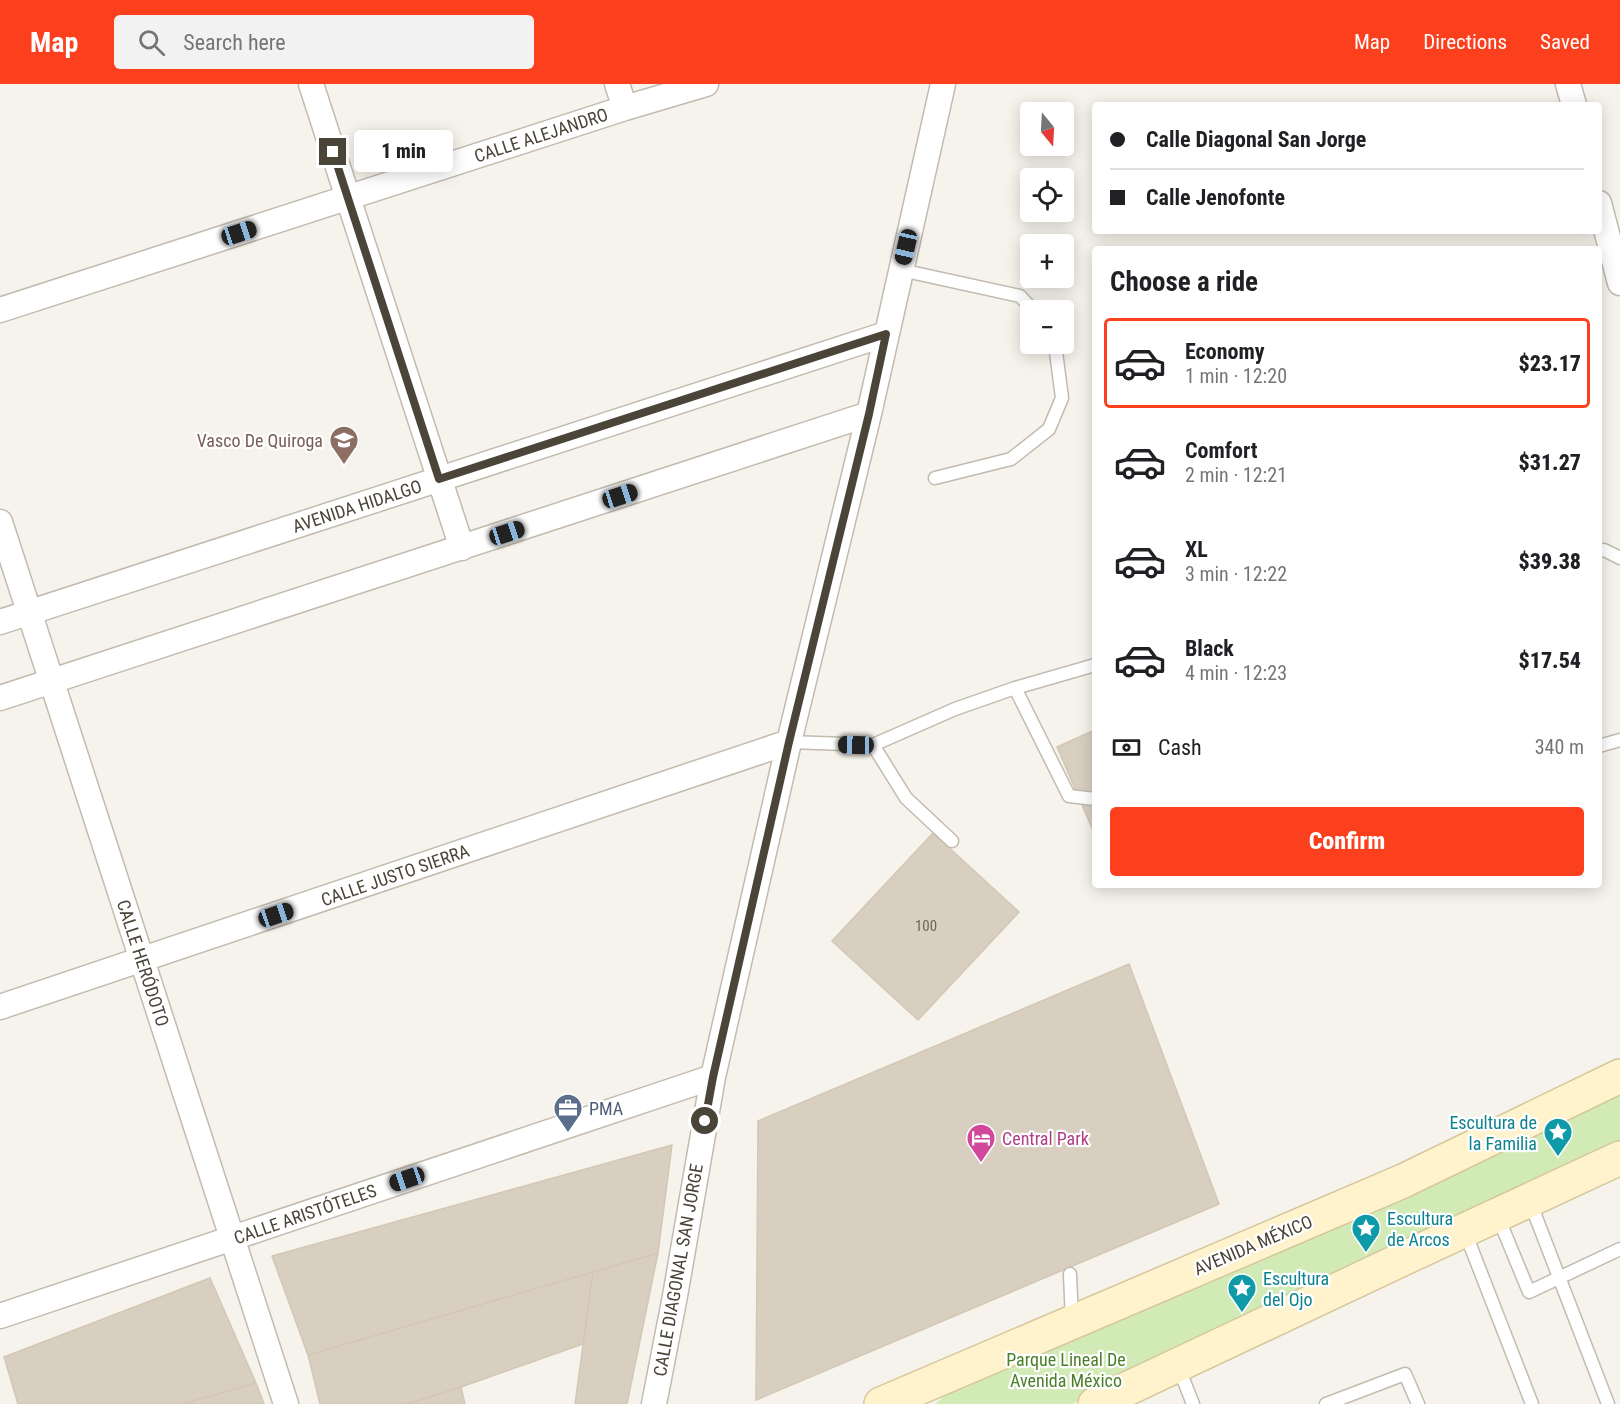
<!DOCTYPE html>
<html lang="en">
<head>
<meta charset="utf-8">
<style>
  :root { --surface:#fff; --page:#f2f2f2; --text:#202124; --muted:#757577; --line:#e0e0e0; --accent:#fc3f1d }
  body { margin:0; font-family:"Roboto Condensed",sans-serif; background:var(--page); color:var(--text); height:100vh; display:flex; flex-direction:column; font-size:22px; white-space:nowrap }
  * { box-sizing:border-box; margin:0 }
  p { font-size:20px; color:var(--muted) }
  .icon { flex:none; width:33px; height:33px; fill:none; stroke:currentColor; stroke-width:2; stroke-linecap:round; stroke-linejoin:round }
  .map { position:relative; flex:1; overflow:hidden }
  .details { position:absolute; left:1092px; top:162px; width:510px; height:642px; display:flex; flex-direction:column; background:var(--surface); border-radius:6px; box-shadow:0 3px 15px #0003 }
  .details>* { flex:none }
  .top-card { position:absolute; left:1092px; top:18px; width:510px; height:132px; border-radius:6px; box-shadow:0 3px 15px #0003; display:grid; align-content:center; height:132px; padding:0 18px; background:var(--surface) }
  .needle { width:39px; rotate:162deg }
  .controls { position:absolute; left:1020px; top:18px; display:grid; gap:12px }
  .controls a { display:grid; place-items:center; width:54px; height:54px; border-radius:6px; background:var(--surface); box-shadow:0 3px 15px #0003; font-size:30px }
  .end { position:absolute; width:27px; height:27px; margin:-14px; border:8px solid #4b4439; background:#fff; box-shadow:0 0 0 3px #fff }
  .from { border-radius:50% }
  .bubble { position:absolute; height:42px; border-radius:6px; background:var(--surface); box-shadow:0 3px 15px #0003; font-size:20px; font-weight:800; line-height:42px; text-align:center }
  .car { position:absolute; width:18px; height:36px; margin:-18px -9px; border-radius:8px; box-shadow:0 0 4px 2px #0007; background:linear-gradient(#222 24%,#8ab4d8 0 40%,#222 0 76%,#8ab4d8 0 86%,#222 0) }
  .top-card b { display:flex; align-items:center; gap:21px; height:57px; font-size:22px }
  .top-card b+b { border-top:2px solid var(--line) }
  .top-card i { width:15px; height:15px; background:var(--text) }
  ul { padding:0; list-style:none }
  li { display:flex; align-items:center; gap:18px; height:90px; margin:0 12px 9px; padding:0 6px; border:3px solid transparent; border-radius:6px }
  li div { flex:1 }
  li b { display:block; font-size:22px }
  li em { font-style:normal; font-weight:800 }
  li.current { border-color:var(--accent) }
  li>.icon { width:54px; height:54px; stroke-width:1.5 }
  h2 { padding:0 18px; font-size:27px; line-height:72px }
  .pay { display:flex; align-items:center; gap:15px; height:66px; padding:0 18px; font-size:22px }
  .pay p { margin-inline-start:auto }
  .action { display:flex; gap:12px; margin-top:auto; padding:12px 18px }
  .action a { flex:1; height:69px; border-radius:6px; background:var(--accent); color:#fff; font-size:24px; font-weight:800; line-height:69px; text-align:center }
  header { display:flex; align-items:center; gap:36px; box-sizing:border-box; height:84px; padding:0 30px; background:var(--accent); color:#fff }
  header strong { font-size:28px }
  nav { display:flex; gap:33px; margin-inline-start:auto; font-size:21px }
  .search { width:420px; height:54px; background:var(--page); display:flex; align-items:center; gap:15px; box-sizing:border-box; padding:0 21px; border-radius:6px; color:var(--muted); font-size:22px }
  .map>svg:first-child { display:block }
  .green { fill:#d2eab5 }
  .building { fill:#d8cfc1; stroke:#d3c7b4; stroke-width:1.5 }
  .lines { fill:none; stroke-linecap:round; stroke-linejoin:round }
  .service-casing { stroke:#c2bbae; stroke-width:15 }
  .minor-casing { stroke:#c2bbae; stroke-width:27 }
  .secondary-casing { stroke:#d6c79b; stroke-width:36 }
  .service { stroke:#fff; stroke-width:12 }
  .minor { stroke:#fff; stroke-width:24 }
  .secondary { stroke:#fff3cd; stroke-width:33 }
  .route { stroke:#4b4439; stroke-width:8 }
  .labels { text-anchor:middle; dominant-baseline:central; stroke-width:4.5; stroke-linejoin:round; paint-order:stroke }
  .number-label { font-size:15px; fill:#6e675b }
  .street-label { font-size:18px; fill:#4b4439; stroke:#fff }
  .education-label { font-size:18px; fill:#785e54; stroke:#fff; text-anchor:end }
  .service-label { font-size:18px; fill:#4e5e75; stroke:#fff; text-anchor:start }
  .culture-label { font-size:18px; fill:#0d838f; stroke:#fff; text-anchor:start }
  .hotel-label { font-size:18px; fill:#b23c85; stroke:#fff; text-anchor:start }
  .park-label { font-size:18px; fill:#4a7f2a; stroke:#fff }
</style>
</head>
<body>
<header>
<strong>Map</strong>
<div class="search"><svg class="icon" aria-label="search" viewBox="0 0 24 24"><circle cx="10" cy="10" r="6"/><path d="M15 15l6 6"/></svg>Search here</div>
<nav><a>Map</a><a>Directions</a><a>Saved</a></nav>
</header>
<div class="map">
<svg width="1620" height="1320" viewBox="0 0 1620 1320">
  <rect width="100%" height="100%" fill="#f6f3ec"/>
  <path class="green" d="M 1620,999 L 1620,1060 L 1253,1236 L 1072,1320 L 935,1320 L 972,1289 Z"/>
  <path class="building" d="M 1095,646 L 1095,751 L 1057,663 Z
    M 933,749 L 1019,828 L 918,936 L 832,857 Z
    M 1129,880 L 1219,1120 L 756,1316 L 758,1037 Z
    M 672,1061 L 658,1169 L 308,1271 L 272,1172 Z
    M 658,1169 L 627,1320 L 575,1320 L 593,1188 Z
    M 593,1188 L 583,1260 L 461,1303 L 417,1317 L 403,1320 L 320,1320 L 308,1271 Z
    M 210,1194 L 256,1299 L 183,1320 L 18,1320 L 4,1273 Z
    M 256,1299 L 264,1320 L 183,1320 Z
    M 461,1303 L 465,1320 L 403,1320 L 417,1317 Z"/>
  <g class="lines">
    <g class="service-casing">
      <path id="service" d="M 901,186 L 1020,212 L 1033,226
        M 935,394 L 1011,375 L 1049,345 L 1062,314 L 1056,268 L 1052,260
        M 1599,467 L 1604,466 L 1620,474
        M 1015,604 L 1069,712 L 1095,715
        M 789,658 L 873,661 L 955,625 L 1015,604 L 1095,581
        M 873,661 L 906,714 L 952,757
        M 1599,662 L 1620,656
        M 1530,1118 L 1608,1320
        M 1498,1133 L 1529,1208 L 1620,1165
        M 1465,1148 L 1532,1320
        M 1070,1190 L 1072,1237
        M 1178,1282 L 1193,1320
        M 1326,1320 L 1405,1290 L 1418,1320"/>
    </g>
    <g class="minor-casing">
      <path id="minor" d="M 311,0 L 462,464
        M 617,0 L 625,24
        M 1568,0 L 1574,21
        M 1599,119 L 1620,199
        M 0,226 L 625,24 L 706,0
        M 0,438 L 286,1320
        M 0,538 L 886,250
        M 0,614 L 869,330
        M 0,923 L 789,658
        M 0,1232 L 713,993
        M 654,1320 L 675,1212 L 713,993 L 789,658 L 869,330 L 943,0"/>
    </g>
    <g class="secondary-casing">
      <path id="secondary" d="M 881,1320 L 1403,1097 L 1620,992
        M 1095,1320 L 1411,1171 L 1620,1074"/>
    </g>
    <use href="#service" class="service"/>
    <use href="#minor" class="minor"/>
    <use href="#secondary" class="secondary"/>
  </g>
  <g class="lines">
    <path class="route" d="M 333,68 L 439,395 L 886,250 L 869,330 L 789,658 L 713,993 L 705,1037"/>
  </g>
  <defs>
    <g id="school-pin" transform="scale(1.5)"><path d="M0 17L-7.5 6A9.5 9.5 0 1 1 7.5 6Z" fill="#8d6e63" stroke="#fff"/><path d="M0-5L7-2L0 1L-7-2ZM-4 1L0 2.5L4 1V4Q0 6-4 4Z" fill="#fff"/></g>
    <g id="office-pin" transform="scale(1.5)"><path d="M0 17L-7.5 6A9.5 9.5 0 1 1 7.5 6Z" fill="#5c6f8a" stroke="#fff"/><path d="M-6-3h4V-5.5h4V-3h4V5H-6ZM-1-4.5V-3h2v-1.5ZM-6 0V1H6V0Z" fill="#fff"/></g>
    <g id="sight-pin" transform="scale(1.5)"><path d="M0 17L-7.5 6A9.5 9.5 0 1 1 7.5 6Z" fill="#0f9aa8" stroke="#fff"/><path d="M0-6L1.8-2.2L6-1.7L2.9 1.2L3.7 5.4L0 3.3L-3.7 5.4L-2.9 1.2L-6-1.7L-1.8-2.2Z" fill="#fff"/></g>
    <g id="hotel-pin" transform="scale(1.5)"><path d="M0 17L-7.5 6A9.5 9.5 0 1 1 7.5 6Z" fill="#d1479c" stroke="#fff"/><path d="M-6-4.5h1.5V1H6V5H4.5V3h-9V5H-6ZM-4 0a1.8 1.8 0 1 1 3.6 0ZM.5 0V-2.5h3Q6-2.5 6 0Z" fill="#fff"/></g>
  </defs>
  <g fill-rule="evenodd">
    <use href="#school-pin" x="344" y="356"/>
    <use href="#office-pin" x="568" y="1024"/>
    <use href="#sight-pin" x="1558" y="1048"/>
    <use href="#hotel-pin" x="981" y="1054"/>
    <use href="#sight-pin" x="1366" y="1144"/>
    <use href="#sight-pin" x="1242" y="1204"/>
  </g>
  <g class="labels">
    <g class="number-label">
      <text x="926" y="842">100</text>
    </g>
    <g class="street-label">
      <text transform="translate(541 51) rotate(-18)">CALLE ALEJANDRO</text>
      <text transform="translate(357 422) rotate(-18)">AVENIDA HIDALGO</text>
      <text transform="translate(395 791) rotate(-19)">CALLE JUSTO SIERRA</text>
      <text transform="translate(143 879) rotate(72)">CALLE HERÓDOTO</text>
      <text transform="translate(305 1130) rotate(-19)">CALLE ARISTÓTELES</text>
      <text transform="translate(1253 1161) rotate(-23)">AVENIDA MÉXICO</text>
      <text transform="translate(678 1186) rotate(-80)">CALLE DIAGONAL SAN JORGE</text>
    </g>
    <g class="education-label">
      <text x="323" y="356">Vasco De Quiroga</text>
    </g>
    <g class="service-label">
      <text x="589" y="1024">PMA</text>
    </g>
    <g class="culture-label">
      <text x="1537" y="1038" text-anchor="end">Escultura de<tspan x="1537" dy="21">la Familia</tspan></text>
      <text x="1387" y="1134">Escultura<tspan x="1387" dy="21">de Arcos</tspan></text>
      <text x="1263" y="1194">Escultura<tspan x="1263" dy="21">del Ojo</tspan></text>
    </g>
    <g class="hotel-label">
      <text x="1002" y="1054">Central Park</text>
    </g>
    <g class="park-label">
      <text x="1066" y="1275">Parque Lineal De<tspan x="1066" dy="21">Avenida México</tspan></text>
    </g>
  </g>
</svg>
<div class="controls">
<a><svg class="needle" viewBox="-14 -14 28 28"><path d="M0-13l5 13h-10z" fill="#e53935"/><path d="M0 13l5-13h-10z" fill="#757577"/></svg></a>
<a><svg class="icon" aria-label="locate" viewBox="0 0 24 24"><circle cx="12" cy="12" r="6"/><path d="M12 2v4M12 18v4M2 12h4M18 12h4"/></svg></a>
<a>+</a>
<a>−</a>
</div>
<i class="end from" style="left:705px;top:1037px"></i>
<i class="end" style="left:333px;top:68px"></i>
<div class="bubble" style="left:354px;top:46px;width:99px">1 min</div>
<i class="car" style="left:239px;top:149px;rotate:72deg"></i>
<i class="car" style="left:906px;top:163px;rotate:193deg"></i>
<i class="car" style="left:620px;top:412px;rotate:72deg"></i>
<i class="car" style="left:507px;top:449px;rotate:72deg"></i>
<i class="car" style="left:856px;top:661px;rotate:271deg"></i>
<i class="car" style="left:276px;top:831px;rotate:71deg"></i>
<i class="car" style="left:407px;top:1095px;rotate:251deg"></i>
<div class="top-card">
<b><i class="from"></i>Calle Diagonal San Jorge</b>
<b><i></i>Calle Jenofonte</b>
</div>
<section class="details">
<h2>Choose a ride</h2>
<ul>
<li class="current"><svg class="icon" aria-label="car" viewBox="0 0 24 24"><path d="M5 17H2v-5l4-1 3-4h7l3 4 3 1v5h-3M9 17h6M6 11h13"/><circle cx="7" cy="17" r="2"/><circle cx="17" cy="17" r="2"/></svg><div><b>Economy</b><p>1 min · 12:20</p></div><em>$23.17</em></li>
<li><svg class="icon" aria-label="car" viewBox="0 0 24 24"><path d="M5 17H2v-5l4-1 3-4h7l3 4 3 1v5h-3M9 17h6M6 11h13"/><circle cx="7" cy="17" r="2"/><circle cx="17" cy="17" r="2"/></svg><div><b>Comfort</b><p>2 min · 12:21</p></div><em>$31.27</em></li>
<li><svg class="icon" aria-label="car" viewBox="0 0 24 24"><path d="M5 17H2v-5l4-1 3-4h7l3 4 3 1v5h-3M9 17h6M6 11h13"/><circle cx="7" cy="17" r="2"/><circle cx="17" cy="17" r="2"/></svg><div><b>XL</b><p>3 min · 12:22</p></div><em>$39.38</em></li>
<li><svg class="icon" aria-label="car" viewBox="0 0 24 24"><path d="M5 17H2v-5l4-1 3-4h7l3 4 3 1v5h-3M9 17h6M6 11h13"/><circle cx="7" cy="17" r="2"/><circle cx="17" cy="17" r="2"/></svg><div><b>Black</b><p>4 min · 12:23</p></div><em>$17.54</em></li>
</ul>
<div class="pay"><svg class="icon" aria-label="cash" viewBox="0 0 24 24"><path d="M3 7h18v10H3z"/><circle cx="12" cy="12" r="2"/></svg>Cash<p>340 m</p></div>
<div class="action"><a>Confirm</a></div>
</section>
</div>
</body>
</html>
